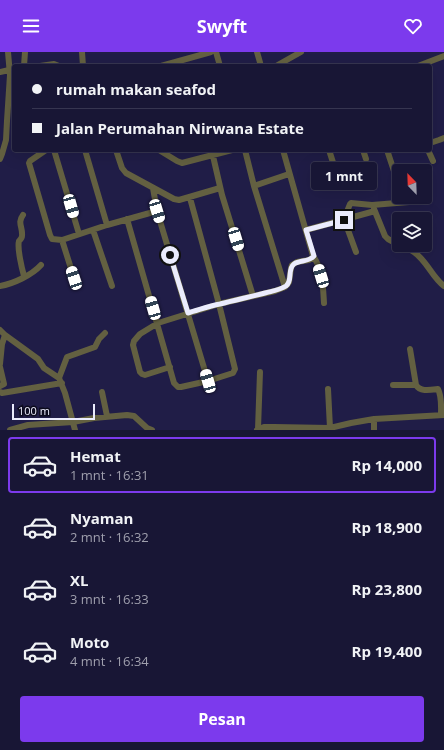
<!DOCTYPE html>
<html lang="id">
<head>
<meta charset="utf-8">
<style>
  :root { --surface:#181635; --page:#252341; --text:#f1f3f6; --muted:#9f9fad; --line:#363550; --accent:#7c3aed }
  body { margin:0; font-family:"Open Sans",sans-serif; background:var(--page); color:var(--text); height:100vh; display:flex; flex-direction:column; font-size:15px; white-space:nowrap }
  * { box-sizing:border-box; margin:0 }
  p { font-size:13px; color:var(--muted) }
  .icon { flex:none; width:22px; height:22px; fill:none; stroke:currentColor; stroke-width:2; stroke-linecap:round; stroke-linejoin:round }
  .map { position:relative; height:378px; overflow:hidden }
  .panel { display:flex; flex-direction:column; background:var(--surface); flex:1 }
  .panel>* { flex:none }
  .banner { position:absolute; left:12px; top:12px; width:420px; height:88px; border-radius:4px; box-shadow:0 4px 16px #0002,0 0 0 1px var(--line); display:grid; align-content:center; height:88px; padding:0 20px; background:var(--surface) }
  .needle { width:26px; rotate:337deg }
  .buttons { position:absolute; left:392px; top:112px; display:grid; gap:8px }
  .buttons a { display:grid; place-items:center; width:40px; height:40px; border-radius:4px; background:var(--surface); box-shadow:0 4px 16px #0002,0 0 0 1px var(--line); font-size:20px }
  .scale { position:absolute; left:12px; bottom:10px; width:83px; box-sizing:border-box; padding-left:4px; border:2px solid #ebecfd; border-top:0; font-size:11px; line-height:14px; white-space:nowrap; color:#ebecfd; -webkit-text-stroke:3px #0c0b1d; paint-order:stroke }
  .end { position:absolute; width:18px; height:18px; margin:-9px; border:5px solid #ebecfd; background:#111; box-shadow:0 0 0 2px #111 }
  .from { border-radius:50% }
  .bubble { position:absolute; height:28px; border-radius:4px; background:var(--surface); box-shadow:0 4px 16px #0002,0 0 0 1px var(--line); font-size:13px; font-weight:700; line-height:28px; text-align:center }
  .car { position:absolute; width:12px; height:24px; margin:-12px -6px; border-radius:5px; box-shadow:0 0 3px 1px #0007; background:linear-gradient(#fff 24%,#345 0 40%,#fff 0 76%,#345 0 86%,#fff 0) }
  .banner b { display:flex; align-items:center; gap:14px; height:38px; font-size:15px }
  .banner b+b { border-top:1px solid var(--line) }
  .banner i { width:10px; height:10px; background:var(--text) }
  ul { padding:7px 0 0; list-style:none }
  li { display:flex; align-items:center; gap:12px; height:56px; margin:0 8px 6px; padding:0 12px; border:2px solid transparent; border-radius:4px }
  li div { flex:1 }
  li b { display:block; font-size:15px }
  li em { font-style:normal; font-weight:700 }
  li.selected { border-color:var(--accent) }
  li>.icon { width:36px; height:36px; stroke-width:1.5 }
  .action { display:flex; gap:8px; margin-top:auto; padding:8px 20px }
  .action a { flex:1; height:46px; border-radius:4px; background:var(--accent); color:#fff; font-size:16px; font-weight:700; line-height:46px; text-align:center }
  header { display:flex; justify-content:space-between; align-items:center; height:52px; padding:0 20px; background:var(--accent); color:#fff; font-size:18px; font-weight:700 }
  .map>svg:first-child { display:block }
  .lines { fill:none; stroke-linecap:round; stroke-linejoin:round }
  .street { stroke:#636041; stroke-width:6 }
  .route { stroke:#ebecfd; stroke-width:5 }
</style>
</head>
<body>
<header><svg class="icon" aria-label="menu" viewBox="0 0 24 24"><path d="M4 6h16M4 12h16M4 18h16"/></svg>Swyft<svg class="icon" aria-label="heart" viewBox="0 0 24 24"><path d="M12 20l-8-8c-3-5 5-10 8-4 3-6 11-1 8 4z"/></svg></header>
<div class="map">
<svg width="444" height="378" viewBox="0 0 444 378">
  <rect width="100%" height="100%" fill="#201d47"/>
  <g class="lines">
    <path class="street" d="M 82,0 L 83,14
      M 216,0 L 220,14
      M 257,0 L 261,14
      M 24,14 L 25,0
      M 40,14 L 54,12 L 59,14
      M 161,14 L 211,0
      M 276,14 L 301,0
      M 418,14 L 444,4
      M 0,20 L 9,18
      M 430,91 L 439,88 L 444,86
      M 46,98 L 30,109 L 29,111 L 50,183 L 52,187 L 62,188 L 107,173 L 157,159
      M 54,98 L 79,182
      M 85,98 L 107,173
      M 116,98 L 122,116 L 126,121 L 174,147 L 179,148 L 220,136
      M 159,98 L 177,109 L 182,111 L 232,98
      M 245,98 L 254,134 L 285,235
      M 329,98 L 339,129
      M 363,98 L 366,107
      M 387,98 L 394,119
      M 428,98 L 433,109
      M 213,104 L 222,143 L 253,244
      M 0,107 L 2,102 L 6,88 L 7,69 L 10,23 L 8,0
      M 254,134 L 289,122
      M 190,146 L 219,252 L 235,317 L 233,321 L 208,329
      M 374,157 L 385,184 L 388,187 L 399,193
      M 23,163 C 17,171 23,175 22,184 C 22,186 20,188 19,189 C 17,196 22,217 24,224
      M 127,167 L 174,331 L 178,335 L 181,335 L 208,329 L 157,159 L 153,136
      M 93,178 L 112,234
      M 306,178 L 375,159
      M 62,188 L 74,226
      M 400,193 C 405,195 410,197 414,200 C 427,209 432,225 444,234
      M 356,200 L 344,167 L 350,152 L 351,151 L 372,153 L 409,150
      M 313,204 C 323,218 323,235 324,251
      M 0,234 C 13,232 32,223 41,213
      M 0,278 L 5,283 L 38,307 L 44,316 L 59,326 L 65,341 L 75,378
      M 410,297 L 416,333
      M 0,312 L 2,292 L 5,283
      M 0,315 L 4,332 L 0,334
      M 170,315 L 145,323 L 142,322 L 140,320 L 133,293 L 134,289 L 140,282 L 158,271 L 219,252 L 275,239 L 285,235 L 287,233 L 289,230 L 291,216 L 292,213 L 297,210 L 309,208 L 312,206 L 313,204 L 283,98
      M 59,326 L 67,305 L 95,295 L 99,287 L 105,281
      M 393,333 L 416,333 C 420,340 430,338 438,337 C 442,345 441,354 441,363
      M 328,337 L 330,376
      M 0,340 L 2,341 L 62,331
      M 102,340 L 107,364
      M 258,377 L 260,320
      M 10,378 L 28,373 L 73,370 L 94,366 L 127,363 L 134,364 L 147,376 L 152,378
      M 257,378 L 264,375 L 274,375 L 330,376 L 351,371 L 374,367 L 444,363
      M 374,378 L 374,367"/>
  </g>
  <g class="lines">
    <path class="route" d="M 170,203 L 188,261 C 199,258 209,254 220,252 C 235,248 250,245 265,241 C 272,239 280,238 286,234 C 293,229 287,217 294,212 C 300,208 309,210 314,204 L 306,178 L 344,168"/>
  </g>
</svg>
<div class="buttons">
<a><svg class="needle" viewBox="-14 -14 28 28"><path d="M0-13l5 13h-10z" fill="#e53935"/><path d="M0 13l5-13h-10z" fill="#9f9fad"/></svg></a>
<a><svg class="icon" aria-label="layers" viewBox="0 0 24 24"><path d="M12 4l9 5-9 5-9-5zM3 14l9 5 9-5"/></svg></a>
</div>
<div class="scale">100 m</div>
<i class="end from" style="left:170px;top:203px"></i>
<i class="end" style="left:344px;top:168px"></i>
<div class="bubble" style="left:311px;top:110px;width:66px">1 mnt</div>
<i class="car" style="left:71px;top:154px;rotate:164deg"></i>
<i class="car" style="left:157px;top:159px;rotate:163deg"></i>
<i class="car" style="left:236px;top:187px;rotate:163deg"></i>
<i class="car" style="left:321px;top:224px;rotate:343deg"></i>
<i class="car" style="left:74px;top:226px;rotate:342deg"></i>
<i class="car" style="left:153px;top:256px;rotate:344deg"></i>
<i class="car" style="left:208px;top:329px;rotate:344deg"></i>
<div class="banner">
<b><i class="from"></i>rumah makan seafod</b>
<b><i></i>Jalan Perumahan Nirwana Estate</b>
</div>
</div>
<section class="panel">
<ul>
<li class="selected"><svg class="icon" aria-label="car" viewBox="0 0 24 24"><path d="M5 17H2v-5l4-1 3-4h7l3 4 3 1v5h-3M9 17h6M6 11h13"/><circle cx="7" cy="17" r="2"/><circle cx="17" cy="17" r="2"/></svg><div><b>Hemat</b><p>1 mnt · 16:31</p></div><em>Rp 14,000</em></li>
<li><svg class="icon" aria-label="car" viewBox="0 0 24 24"><path d="M5 17H2v-5l4-1 3-4h7l3 4 3 1v5h-3M9 17h6M6 11h13"/><circle cx="7" cy="17" r="2"/><circle cx="17" cy="17" r="2"/></svg><div><b>Nyaman</b><p>2 mnt · 16:32</p></div><em>Rp 18,900</em></li>
<li><svg class="icon" aria-label="car" viewBox="0 0 24 24"><path d="M5 17H2v-5l4-1 3-4h7l3 4 3 1v5h-3M9 17h6M6 11h13"/><circle cx="7" cy="17" r="2"/><circle cx="17" cy="17" r="2"/></svg><div><b>XL</b><p>3 mnt · 16:33</p></div><em>Rp 23,800</em></li>
<li><svg class="icon" aria-label="car" viewBox="0 0 24 24"><path d="M5 17H2v-5l4-1 3-4h7l3 4 3 1v5h-3M9 17h6M6 11h13"/><circle cx="7" cy="17" r="2"/><circle cx="17" cy="17" r="2"/></svg><div><b>Moto</b><p>4 mnt · 16:34</p></div><em>Rp 19,400</em></li>
</ul>
<div class="action"><a>Pesan</a></div>
</section>
</body>
</html>
